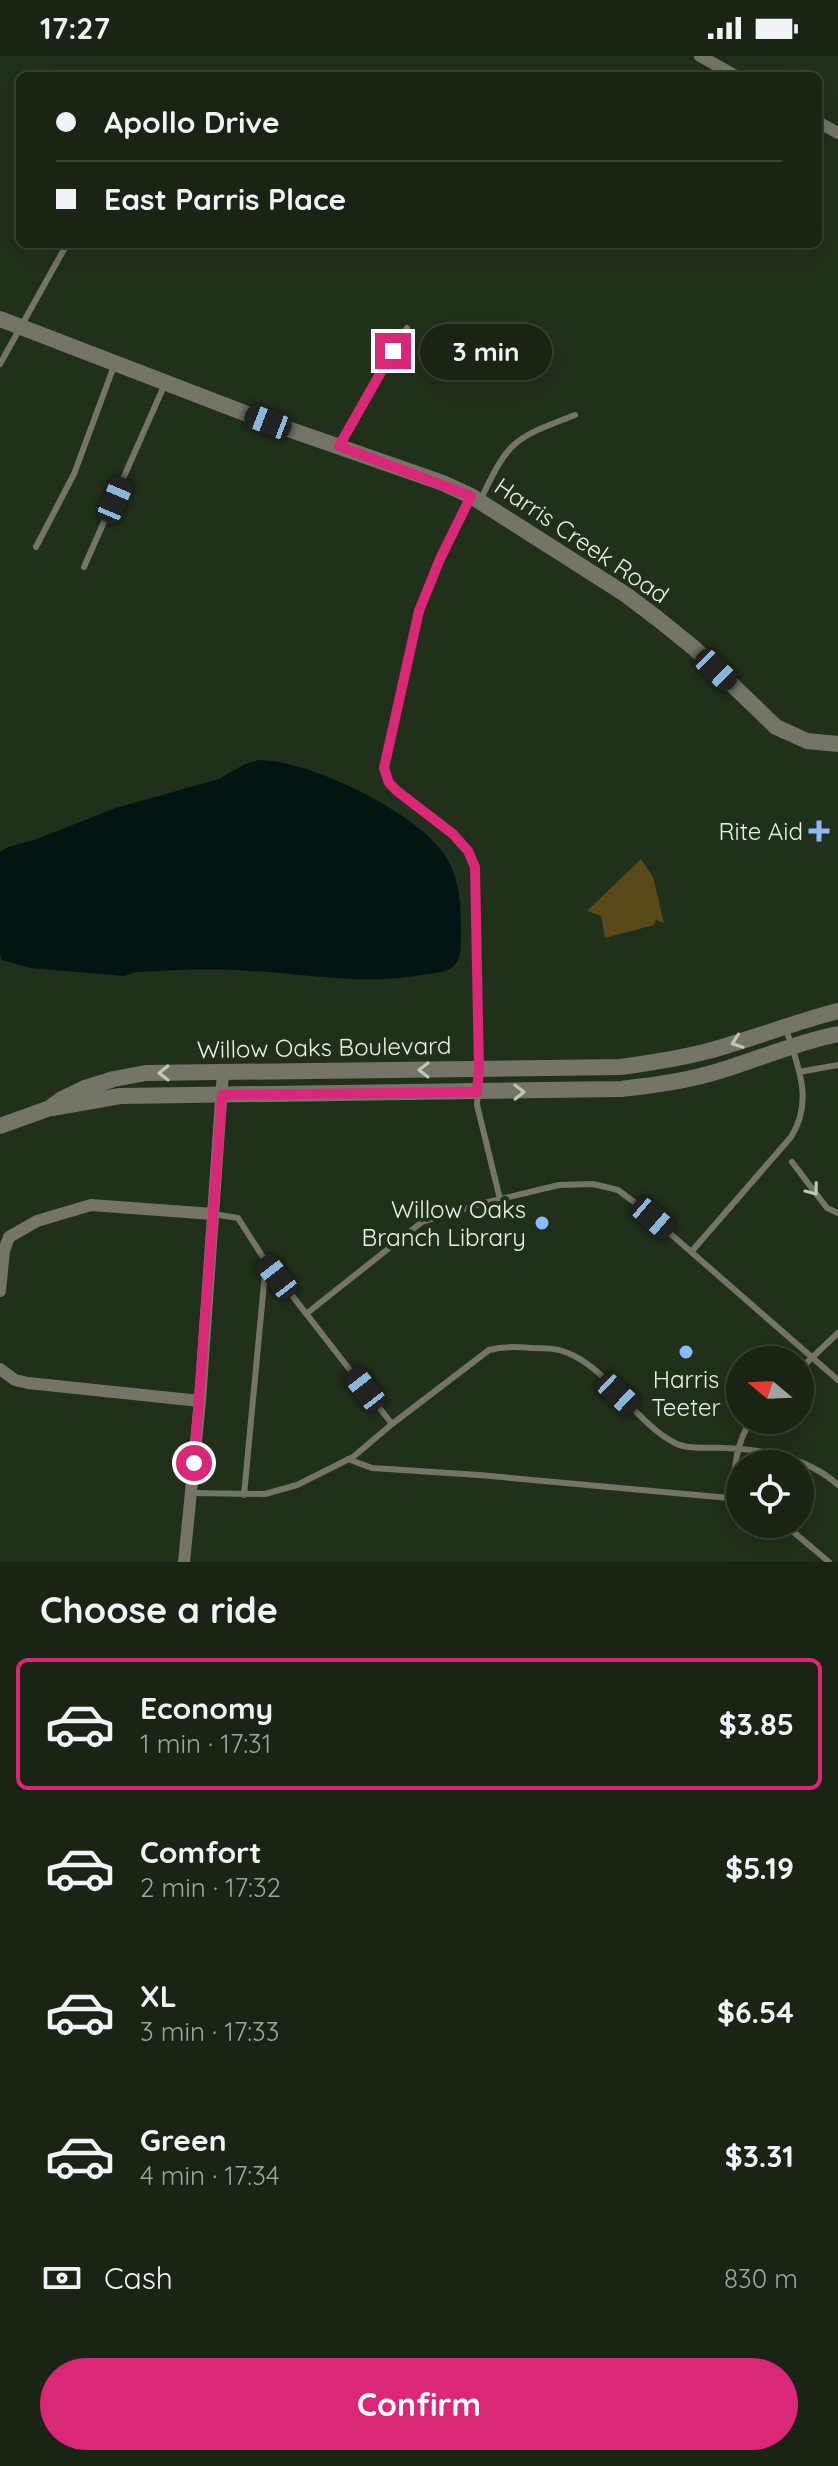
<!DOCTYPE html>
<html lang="en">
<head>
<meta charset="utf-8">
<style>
  :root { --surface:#192414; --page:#222c1d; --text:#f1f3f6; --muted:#9fa4a0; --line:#374134; --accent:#db2777 }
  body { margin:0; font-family:Quicksand,sans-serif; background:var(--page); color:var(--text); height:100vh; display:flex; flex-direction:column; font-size:30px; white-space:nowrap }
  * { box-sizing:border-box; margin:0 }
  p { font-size:26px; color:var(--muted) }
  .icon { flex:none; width:44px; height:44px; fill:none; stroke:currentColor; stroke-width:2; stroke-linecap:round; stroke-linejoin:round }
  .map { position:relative; height:1506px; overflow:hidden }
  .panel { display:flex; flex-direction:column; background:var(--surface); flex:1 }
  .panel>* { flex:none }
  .hud { position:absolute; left:16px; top:16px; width:806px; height:176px; border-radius:12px; box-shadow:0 8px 32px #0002,0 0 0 2px var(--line); display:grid; align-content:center; height:176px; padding:0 40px; background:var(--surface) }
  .needle { width:52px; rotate:289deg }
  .buttons { position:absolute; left:726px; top:1290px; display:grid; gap:16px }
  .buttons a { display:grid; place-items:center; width:88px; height:88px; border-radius:50%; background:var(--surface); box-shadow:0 8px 32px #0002,0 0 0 2px var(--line); font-size:40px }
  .end { position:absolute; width:36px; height:36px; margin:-18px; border:10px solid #db2777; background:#fff; box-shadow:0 0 0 4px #fff }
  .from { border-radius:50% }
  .bubble { position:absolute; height:56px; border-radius:28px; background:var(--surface); box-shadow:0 8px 32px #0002,0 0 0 2px var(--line); font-size:26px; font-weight:700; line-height:56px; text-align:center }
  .car { position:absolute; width:24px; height:48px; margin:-24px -12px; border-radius:10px; box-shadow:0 0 6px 2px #0007; background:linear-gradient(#222 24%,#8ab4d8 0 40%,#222 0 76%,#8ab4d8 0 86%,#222 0) }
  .hud b { display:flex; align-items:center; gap:28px; height:76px; font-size:30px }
  .hud b+b { border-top:2px solid var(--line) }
  .hud i { width:20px; height:20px; background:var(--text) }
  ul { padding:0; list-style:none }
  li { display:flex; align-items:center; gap:24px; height:132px; margin:0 16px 12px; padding:0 24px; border:4px solid transparent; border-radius:12px }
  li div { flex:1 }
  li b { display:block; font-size:30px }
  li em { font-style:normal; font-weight:700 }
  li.active { border-color:var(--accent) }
  li>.icon { width:72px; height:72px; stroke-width:1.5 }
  h2 { padding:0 40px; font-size:36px; line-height:96px }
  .pay { display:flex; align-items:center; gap:20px; height:88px; padding:0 40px; font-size:30px }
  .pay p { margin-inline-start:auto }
  .primary-button { display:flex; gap:16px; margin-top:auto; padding:16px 40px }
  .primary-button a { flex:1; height:92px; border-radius:48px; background:var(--accent); color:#fff; font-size:32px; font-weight:700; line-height:92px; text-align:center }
  .status { display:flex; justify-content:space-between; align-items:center; height:56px; padding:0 40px; background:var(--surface); direction:ltr }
  .status svg { height:22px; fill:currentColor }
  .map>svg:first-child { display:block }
  .green { fill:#5a4919 }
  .water { fill:#021513 }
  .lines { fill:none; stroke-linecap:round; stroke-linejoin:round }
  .service { stroke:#747568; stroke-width:6 }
  .minor { stroke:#747568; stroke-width:12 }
  .tertiary { stroke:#747568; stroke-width:16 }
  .oneway { stroke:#bfc6b8 }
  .route { stroke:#db2777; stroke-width:10 }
  .poi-dot { fill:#8cb9fc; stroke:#21301a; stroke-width:3 }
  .labels { text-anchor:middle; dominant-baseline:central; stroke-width:8; stroke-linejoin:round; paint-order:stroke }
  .street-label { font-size:24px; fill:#e7f1e3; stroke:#21301a }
  .poi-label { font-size:24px; fill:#e7f1e3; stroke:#21301a; text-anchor:end }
</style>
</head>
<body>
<div class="status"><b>17:27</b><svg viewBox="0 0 49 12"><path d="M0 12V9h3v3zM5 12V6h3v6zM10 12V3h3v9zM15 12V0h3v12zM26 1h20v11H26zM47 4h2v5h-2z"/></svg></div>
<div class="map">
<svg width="838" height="1506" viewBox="0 0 838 1506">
  <rect width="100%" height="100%" fill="#21301a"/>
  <path class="green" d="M 641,803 L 653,821 L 664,867 L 656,864 L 654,869 L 605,882 L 601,860 L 587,855 Z"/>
  <path class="water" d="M 259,704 C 309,704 416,756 444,798 C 461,823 461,851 461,880 C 461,894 462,909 445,915 C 436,918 425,918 415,920 C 355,929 295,916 234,914 C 202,912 169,915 137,916 L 124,920 L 30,912 L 2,904 L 0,897 L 0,796 L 8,791 L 34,784 L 116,752 L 219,723 L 245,708 Z"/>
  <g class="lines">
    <path class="service" d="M 0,308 L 67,188
      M 339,390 L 407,272
      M 471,440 L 440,503 L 419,555 L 384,712 L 389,727 L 397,735 L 453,778 L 468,795 L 475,811 L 479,1014 L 477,1049 L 500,1143
      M 480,445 C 509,384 512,383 575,359
      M 36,491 L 74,418 L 114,310
      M 84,511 L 164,330
      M 799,1016 L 838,1009
      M 792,1106 L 827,1152 L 838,1157
      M 692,1195 L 791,1081 C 814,1045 798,1010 786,973
      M 306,1258 L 422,1166 L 480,1148 L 559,1129 L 593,1128 L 618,1134 L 634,1146 L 838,1324
      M 800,1313 L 838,1277
      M 392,1368 L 489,1294 C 504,1290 517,1291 532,1292 C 544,1292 557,1292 568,1297 C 610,1314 635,1367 675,1387 C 689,1394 709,1391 724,1392 C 762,1393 809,1402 838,1429
      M 348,1403 L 372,1412 L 479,1419 L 740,1443
      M 191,1437 L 265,1438 L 297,1429 L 353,1401 L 392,1368 L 266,1206 L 238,1162 L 213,1158
      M 244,1439 L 266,1206
      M 732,1441 C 734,1416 736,1384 752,1364
      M 784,1468 L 829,1506"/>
    <path class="minor" d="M 700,0 L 736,20
      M 818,66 L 838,77
      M 0,1235 L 4,1195 L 9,1181 L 37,1165 L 91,1149 L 213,1158
      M 0,1313 L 15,1324 L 28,1327 L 200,1345
      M 184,1506 L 200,1345 L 223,1016"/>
    <path class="tertiary" d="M 0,263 L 268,366 L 443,427 L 471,440 L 625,538 L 658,563 L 694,592 L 776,671 L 807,685 L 838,688
      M 52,1052 L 120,1040 L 621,1033 C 655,1029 687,1025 719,1015 C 759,1003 797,986 838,978
      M 0,1070 L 50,1052 L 62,1043 L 85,1032 L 114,1023 L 146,1017 L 620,1011 C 651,1007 682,1002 712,994 C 755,982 795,966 838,955"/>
  </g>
  <defs><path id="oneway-chevron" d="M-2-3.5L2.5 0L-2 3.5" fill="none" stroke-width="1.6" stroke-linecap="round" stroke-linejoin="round" transform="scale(2)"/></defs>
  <g class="oneway">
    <use href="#oneway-chevron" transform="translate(737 986) rotate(161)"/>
    <use href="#oneway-chevron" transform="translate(424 1014) rotate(180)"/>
    <use href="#oneway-chevron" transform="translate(164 1017) rotate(179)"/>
    <use href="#oneway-chevron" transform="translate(519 1036) rotate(-1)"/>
    <use href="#oneway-chevron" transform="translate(813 1134) rotate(53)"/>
  </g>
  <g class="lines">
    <path class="route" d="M 194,1407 L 222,1039 L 477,1036 L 479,1014 L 475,811 L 468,795 L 453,778 L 397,735 L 389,727 L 384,712 L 419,555 L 440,503 L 471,440 L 339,390 L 393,295"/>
  </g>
  <g class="poi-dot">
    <path d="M815 763h8v8h8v8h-8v8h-8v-8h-8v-8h8z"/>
    <circle cx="542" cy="1167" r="8"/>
    <circle cx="686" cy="1296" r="8"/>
  </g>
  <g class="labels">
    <g class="street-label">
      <text transform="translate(582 484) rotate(34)">Harris Creek Road</text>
      <text transform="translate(324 991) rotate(-1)">Willow Oaks Boulevard</text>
    </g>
    <g class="poi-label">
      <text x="803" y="775">Rite Aid</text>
      <text x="526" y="1153">Willow Oaks<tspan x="526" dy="28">Branch Library</tspan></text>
      <text x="686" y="1323" text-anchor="middle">Harris<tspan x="686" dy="28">Teeter</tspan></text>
    </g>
  </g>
</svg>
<div class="buttons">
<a><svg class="needle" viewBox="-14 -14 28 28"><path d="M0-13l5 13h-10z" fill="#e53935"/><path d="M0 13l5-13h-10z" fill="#9fa4a0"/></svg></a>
<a><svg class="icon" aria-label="locate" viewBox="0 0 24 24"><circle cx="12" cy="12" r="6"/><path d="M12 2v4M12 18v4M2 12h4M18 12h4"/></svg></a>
</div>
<i class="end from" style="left:194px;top:1407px"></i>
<i class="end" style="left:393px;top:295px"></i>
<div class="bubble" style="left:420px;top:268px;width:132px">3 min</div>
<i class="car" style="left:268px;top:366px;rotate:291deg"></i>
<i class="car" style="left:115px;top:444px;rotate:23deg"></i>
<i class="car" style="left:716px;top:614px;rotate:134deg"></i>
<i class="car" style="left:653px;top:1162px;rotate:131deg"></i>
<i class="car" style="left:277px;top:1221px;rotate:322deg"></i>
<i class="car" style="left:365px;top:1333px;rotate:322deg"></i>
<i class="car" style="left:618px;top:1338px;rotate:133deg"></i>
<div class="hud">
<b><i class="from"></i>Apollo Drive</b>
<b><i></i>East Parris Place</b>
</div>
</div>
<section class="panel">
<h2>Choose a ride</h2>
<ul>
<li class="active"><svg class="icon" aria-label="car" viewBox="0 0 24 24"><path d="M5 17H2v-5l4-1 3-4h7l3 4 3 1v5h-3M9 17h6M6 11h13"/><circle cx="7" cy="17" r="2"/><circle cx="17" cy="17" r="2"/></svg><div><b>Economy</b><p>1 min · 17:31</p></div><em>$3.85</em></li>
<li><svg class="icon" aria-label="car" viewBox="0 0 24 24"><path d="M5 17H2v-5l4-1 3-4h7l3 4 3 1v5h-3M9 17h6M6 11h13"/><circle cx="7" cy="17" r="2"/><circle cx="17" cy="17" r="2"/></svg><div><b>Comfort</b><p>2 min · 17:32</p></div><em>$5.19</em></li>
<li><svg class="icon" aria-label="car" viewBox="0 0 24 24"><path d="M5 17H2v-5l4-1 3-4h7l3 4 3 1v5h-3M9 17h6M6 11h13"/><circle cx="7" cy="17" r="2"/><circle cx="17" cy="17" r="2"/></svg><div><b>XL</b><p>3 min · 17:33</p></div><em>$6.54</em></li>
<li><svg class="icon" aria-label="car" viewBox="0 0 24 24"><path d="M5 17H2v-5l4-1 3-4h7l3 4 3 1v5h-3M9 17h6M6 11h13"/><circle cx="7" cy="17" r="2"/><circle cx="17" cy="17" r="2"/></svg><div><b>Green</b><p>4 min · 17:34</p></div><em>$3.31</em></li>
</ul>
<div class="pay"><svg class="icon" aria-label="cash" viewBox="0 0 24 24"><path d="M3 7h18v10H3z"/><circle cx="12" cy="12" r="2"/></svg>Cash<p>830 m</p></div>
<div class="primary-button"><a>Confirm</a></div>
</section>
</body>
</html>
